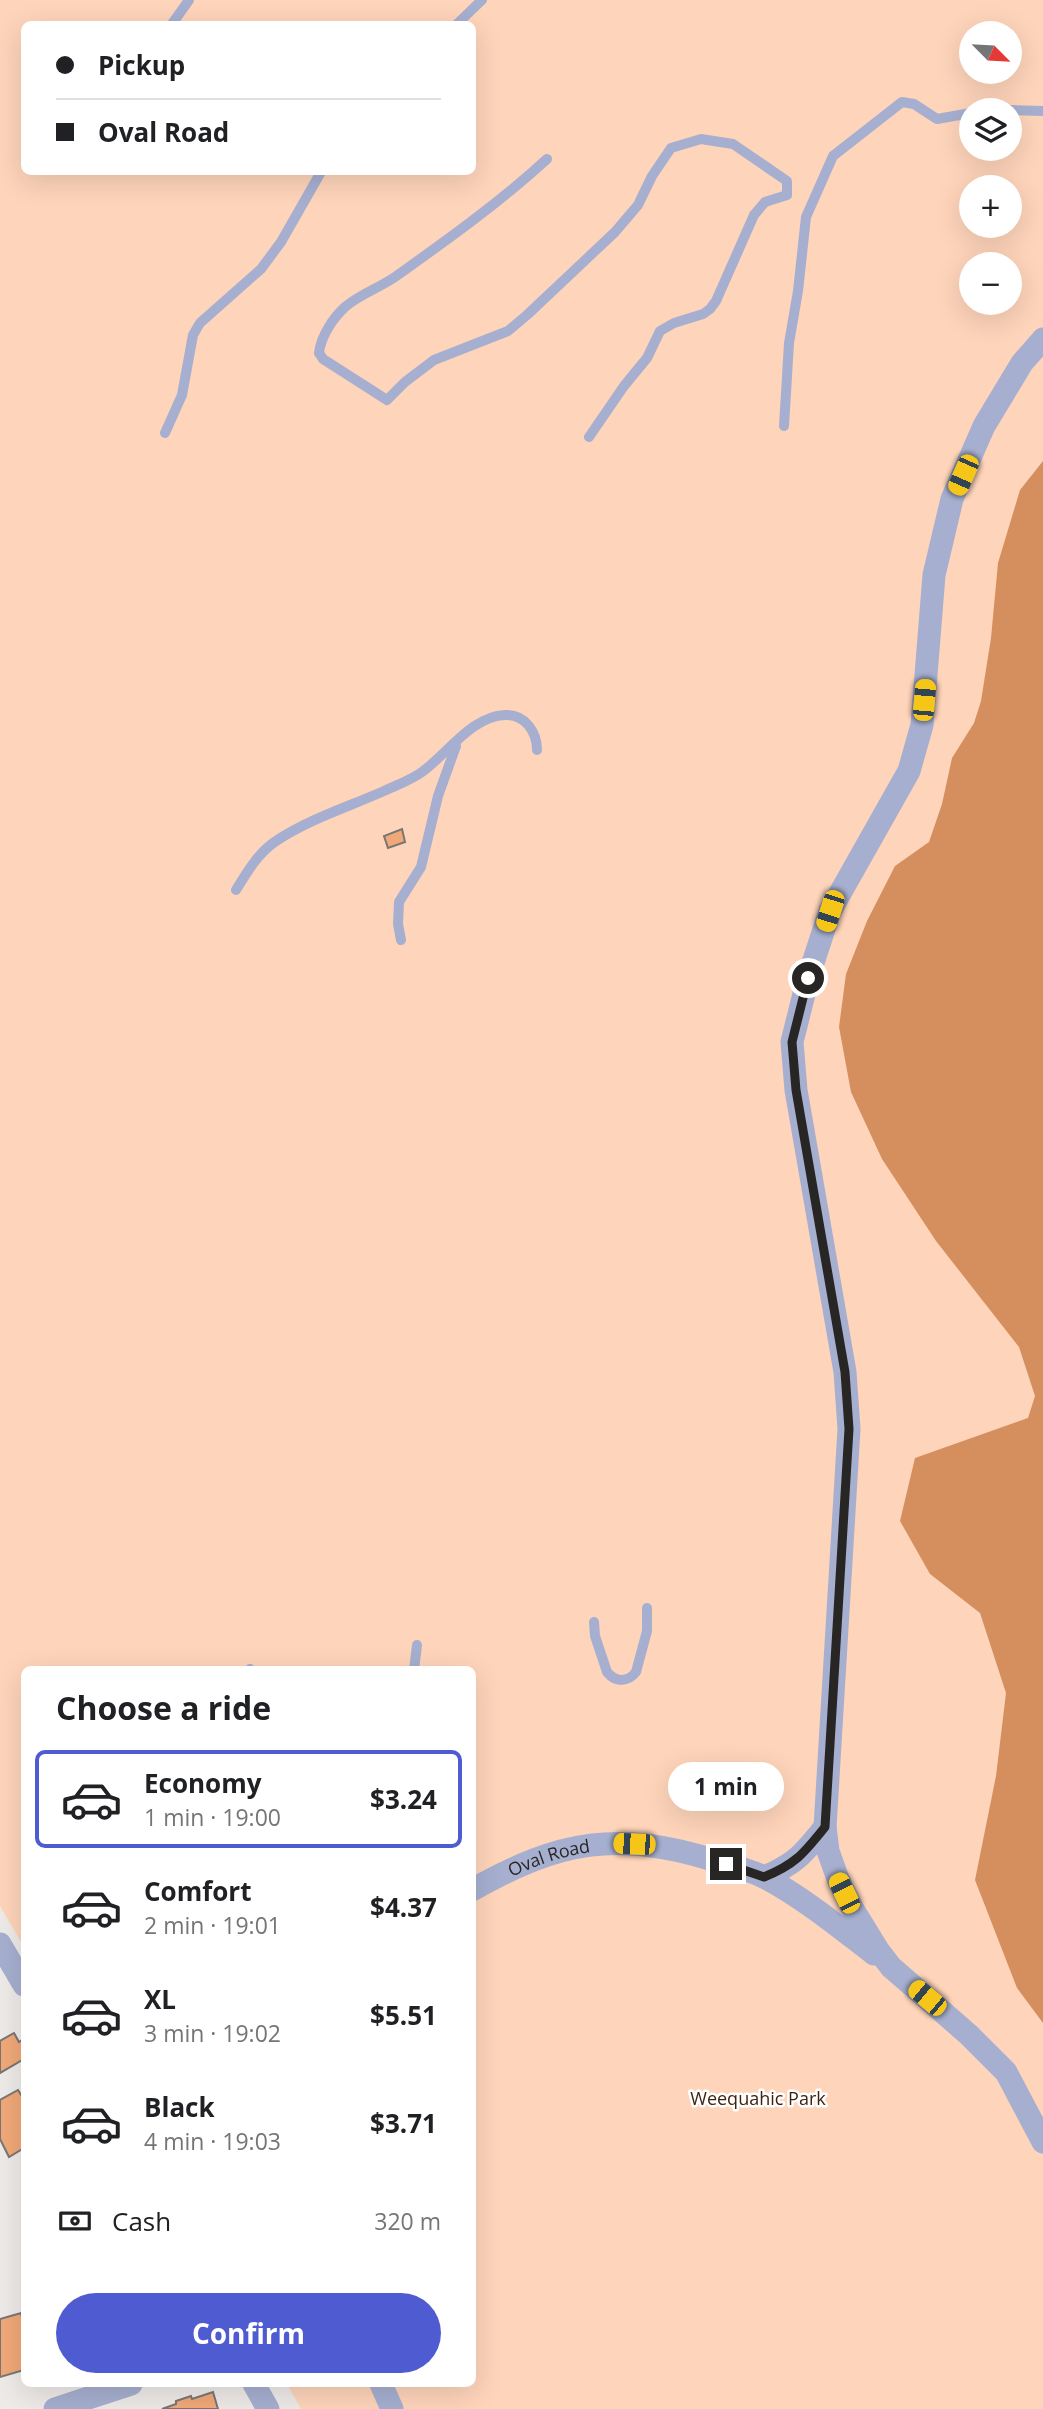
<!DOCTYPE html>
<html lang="en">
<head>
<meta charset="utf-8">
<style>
  :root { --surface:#fff; --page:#f2f2f2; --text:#202124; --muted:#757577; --line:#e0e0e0; --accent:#4f5bd0 }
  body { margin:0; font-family:"Open Sans",sans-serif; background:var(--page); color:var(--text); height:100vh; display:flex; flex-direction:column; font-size:26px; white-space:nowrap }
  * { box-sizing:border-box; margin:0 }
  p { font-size:23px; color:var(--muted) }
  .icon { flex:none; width:38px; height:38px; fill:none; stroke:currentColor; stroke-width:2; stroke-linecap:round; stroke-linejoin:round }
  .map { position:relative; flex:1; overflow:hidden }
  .details { position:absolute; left:21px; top:1666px; width:455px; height:721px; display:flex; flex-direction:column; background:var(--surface); border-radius:10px; box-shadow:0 7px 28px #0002 }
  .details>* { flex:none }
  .guide { position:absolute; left:21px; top:21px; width:455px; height:154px; border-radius:10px; box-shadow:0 7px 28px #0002; display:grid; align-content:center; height:154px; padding:0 35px; background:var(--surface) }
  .needle { width:46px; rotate:114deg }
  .fabs { position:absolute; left:959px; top:21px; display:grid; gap:14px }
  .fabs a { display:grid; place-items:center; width:63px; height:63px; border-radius:50%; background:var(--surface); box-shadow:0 7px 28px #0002; font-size:35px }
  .end { position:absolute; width:32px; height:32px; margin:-16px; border:9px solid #282625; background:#fff; box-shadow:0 0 0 4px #fff }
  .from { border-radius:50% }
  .bubble { position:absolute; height:49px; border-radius:24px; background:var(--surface); box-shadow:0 7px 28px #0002; font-size:23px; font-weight:700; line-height:49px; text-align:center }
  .car { position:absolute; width:21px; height:42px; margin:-21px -10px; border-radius:9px; box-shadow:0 0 5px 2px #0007; background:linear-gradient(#f5c518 24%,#345 0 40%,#f5c518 0 76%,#345 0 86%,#f5c518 0) }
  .guide b { display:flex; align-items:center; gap:24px; height:66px; font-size:26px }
  .guide b+b { border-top:2px solid var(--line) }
  .guide i { width:18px; height:18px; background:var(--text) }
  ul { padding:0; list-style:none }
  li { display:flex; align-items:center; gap:21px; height:98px; margin:0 14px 10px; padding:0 21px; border:4px solid transparent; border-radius:10px }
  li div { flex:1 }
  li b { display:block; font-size:26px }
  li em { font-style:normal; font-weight:700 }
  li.active { border-color:var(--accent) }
  li>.icon { width:63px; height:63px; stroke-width:1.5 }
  h2 { padding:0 35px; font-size:32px; line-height:84px }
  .pay { display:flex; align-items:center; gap:18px; height:77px; padding:0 35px; font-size:26px }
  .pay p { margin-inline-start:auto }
  .button { display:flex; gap:14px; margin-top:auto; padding:14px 35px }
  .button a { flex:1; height:80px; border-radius:42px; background:var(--accent); color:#fff; font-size:28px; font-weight:700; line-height:80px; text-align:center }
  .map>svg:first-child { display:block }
  .green { fill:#fed4ba; fill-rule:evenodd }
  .water { fill:#d58f5f }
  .building { fill:#f0a878; stroke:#797673; stroke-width:2 }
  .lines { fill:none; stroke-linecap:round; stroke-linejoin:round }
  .service { stroke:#a6afcf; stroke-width:10 }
  .minor { stroke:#a6afcf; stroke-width:23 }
  .route { stroke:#282625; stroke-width:9 }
  .labels { text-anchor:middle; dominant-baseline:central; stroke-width:5; stroke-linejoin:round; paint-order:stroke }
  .street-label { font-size:18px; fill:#282625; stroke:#fff }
  .park-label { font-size:18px; fill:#40230f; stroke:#fff }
</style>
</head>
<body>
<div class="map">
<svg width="1043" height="2409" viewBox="0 0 1043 2409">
  <rect width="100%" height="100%" fill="#eeeae8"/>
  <path class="green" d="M 0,0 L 1043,0 L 1043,2409 L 301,2409 L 287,2384 L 472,2384 L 472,1670 L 24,1670 L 24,1947 L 0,1906 ZM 24,24 L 472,24 L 472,172 L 24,172 ZM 971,33 L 1010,33 L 1010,72 L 971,72 ZM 971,110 L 1010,110 L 1010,149 L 971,149 ZM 971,187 L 1010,187 L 1010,226 L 971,226 ZM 971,264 L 1010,264 L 1010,303 L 971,303 Z"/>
  <path class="water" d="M 1043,461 L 1043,2023 L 1017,1988 L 975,1880 L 996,1776 L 1006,1693 L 980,1613 L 930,1574 L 900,1521 L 915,1458 L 1028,1418 L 1035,1396 L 1019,1347 L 936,1241 L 882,1159 L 851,1092 L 839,1027 L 846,974 L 867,921 L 895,866 L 929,842 L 942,804 L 952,758 L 974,723 L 981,701 L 991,638 L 998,563 L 1020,490 Z"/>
  <path class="building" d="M 402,829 L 405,842 L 388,848 L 384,836 Z
    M 14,2033 L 19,2042 L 22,2040 L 24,2044 L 23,2048 L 24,2059 L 0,2073 L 0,2041 Z
    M 18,2090 L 23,2098 L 24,2097 L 24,2148 L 9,2157 L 0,2139 L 0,2100 Z
    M 21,2313 L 24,2326 L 24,2370 L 0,2377 L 0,2319 Z
    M 213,2392 L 218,2409 L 162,2409 L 176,2404 L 176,2401 L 191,2396 L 192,2399 Z"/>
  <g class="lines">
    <path class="service" d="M 172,24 L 189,0
      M 457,24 L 482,0
      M 1010,110 L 1043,111
      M 547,159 C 500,202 447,240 395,277 C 379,288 360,294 345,307 C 333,318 321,336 319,353 L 323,359 L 387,400 L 405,382 L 434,360 L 508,331 L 527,315 L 615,232 L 638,205 L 652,176 L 671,148 L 701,139 L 733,144 L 787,181 L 787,195 L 765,202 L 754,215 L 716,301 L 710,309 L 703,314 L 674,323 L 660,331 L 647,358 L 624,386 L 589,437
      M 784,426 L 789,343 L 798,291 L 806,217 L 833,156 L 902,102 L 914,104 L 937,119 L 971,113
      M 165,433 L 182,395 L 193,335 L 200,323 L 261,269 L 281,242 L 321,172
      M 236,890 C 247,872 258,853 276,841 C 309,819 348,807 384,791 C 397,785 411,780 422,772 C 447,754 472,716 505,715 C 525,714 537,732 537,750
      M 401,940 L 398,924 L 399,902 L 421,867 L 438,796 L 456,746
      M 594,1622 L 595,1636 L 607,1672 C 616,1683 628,1682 636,1672 L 647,1631 L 647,1608
      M 250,1669 L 250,1670
      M 414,1670 L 417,1645"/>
    <g class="minor">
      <path d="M 1043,339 L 1022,363 L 984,426 L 952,499 L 934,575 L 922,725 L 909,771 L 830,911 L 808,978 L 792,1042 L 796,1090 L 845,1372 L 849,1429 L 825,1827 L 828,1851 L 838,1879 L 851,1906 L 878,1950 L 891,1967 L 969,2035 L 1006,2072 L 1043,2142"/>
      <path d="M 764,1877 C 796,1864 804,1853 825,1827"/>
      <path id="s1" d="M 472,1890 C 560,1840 619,1830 716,1861 C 732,1866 751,1870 766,1878 C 805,1899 840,1928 874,1954"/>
      <path d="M 0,1944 L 24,1985"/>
      <path d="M 254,2384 L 268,2409"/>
      <path d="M 381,2384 L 392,2409"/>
      <path d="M 55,2409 L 131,2384"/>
    </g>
  </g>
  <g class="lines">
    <path class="route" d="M 726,1864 L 764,1877 C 796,1864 804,1853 825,1827 L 849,1429 L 845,1372 L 796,1090 L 792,1042 L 808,978"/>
  </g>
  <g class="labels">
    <g class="street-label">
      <text stroke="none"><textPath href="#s1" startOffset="84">Oval Road</textPath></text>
    </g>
    <g class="park-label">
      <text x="758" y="2098">Weequahic Park</text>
    </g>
  </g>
</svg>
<div class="fabs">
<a><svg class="needle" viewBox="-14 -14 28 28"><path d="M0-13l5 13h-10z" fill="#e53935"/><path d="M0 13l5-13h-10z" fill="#757577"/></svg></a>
<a><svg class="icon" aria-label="layers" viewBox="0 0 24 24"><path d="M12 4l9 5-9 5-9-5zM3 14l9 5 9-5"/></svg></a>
<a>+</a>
<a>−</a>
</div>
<i class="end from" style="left:808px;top:978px"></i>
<i class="end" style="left:726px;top:1864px"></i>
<div class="bubble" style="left:668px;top:1762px;width:116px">1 min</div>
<i class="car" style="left:963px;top:475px;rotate:204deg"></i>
<i class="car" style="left:924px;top:700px;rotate:5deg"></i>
<i class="car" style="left:830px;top:911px;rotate:198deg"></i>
<i class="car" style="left:634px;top:1844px;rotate:272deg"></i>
<i class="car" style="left:844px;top:1893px;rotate:334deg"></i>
<i class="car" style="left:927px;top:1998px;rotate:310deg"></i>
<div class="guide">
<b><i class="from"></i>Pickup</b>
<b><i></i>Oval Road</b>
</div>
<section class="details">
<h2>Choose a ride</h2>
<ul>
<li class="active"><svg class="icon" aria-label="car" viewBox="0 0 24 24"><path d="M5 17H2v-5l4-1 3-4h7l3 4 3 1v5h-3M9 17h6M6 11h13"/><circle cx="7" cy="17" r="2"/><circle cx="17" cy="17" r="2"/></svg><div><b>Economy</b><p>1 min · 19:00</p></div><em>$3.24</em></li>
<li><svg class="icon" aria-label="car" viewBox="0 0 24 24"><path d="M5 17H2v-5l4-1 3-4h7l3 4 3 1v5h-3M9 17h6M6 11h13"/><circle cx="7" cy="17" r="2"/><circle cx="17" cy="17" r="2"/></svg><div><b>Comfort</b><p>2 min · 19:01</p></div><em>$4.37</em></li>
<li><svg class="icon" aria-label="car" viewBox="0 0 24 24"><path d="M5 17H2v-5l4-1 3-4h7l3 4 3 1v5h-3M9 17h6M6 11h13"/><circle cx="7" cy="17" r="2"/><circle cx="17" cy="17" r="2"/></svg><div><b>XL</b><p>3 min · 19:02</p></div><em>$5.51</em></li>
<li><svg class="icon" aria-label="car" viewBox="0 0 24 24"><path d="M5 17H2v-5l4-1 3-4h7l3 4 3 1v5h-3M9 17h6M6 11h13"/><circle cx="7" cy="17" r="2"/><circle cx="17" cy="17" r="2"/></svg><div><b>Black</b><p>4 min · 19:03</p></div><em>$3.71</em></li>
</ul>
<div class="pay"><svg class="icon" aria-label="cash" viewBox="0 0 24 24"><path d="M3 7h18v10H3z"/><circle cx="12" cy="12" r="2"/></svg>Cash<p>320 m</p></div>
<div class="button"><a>Confirm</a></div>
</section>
</div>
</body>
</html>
